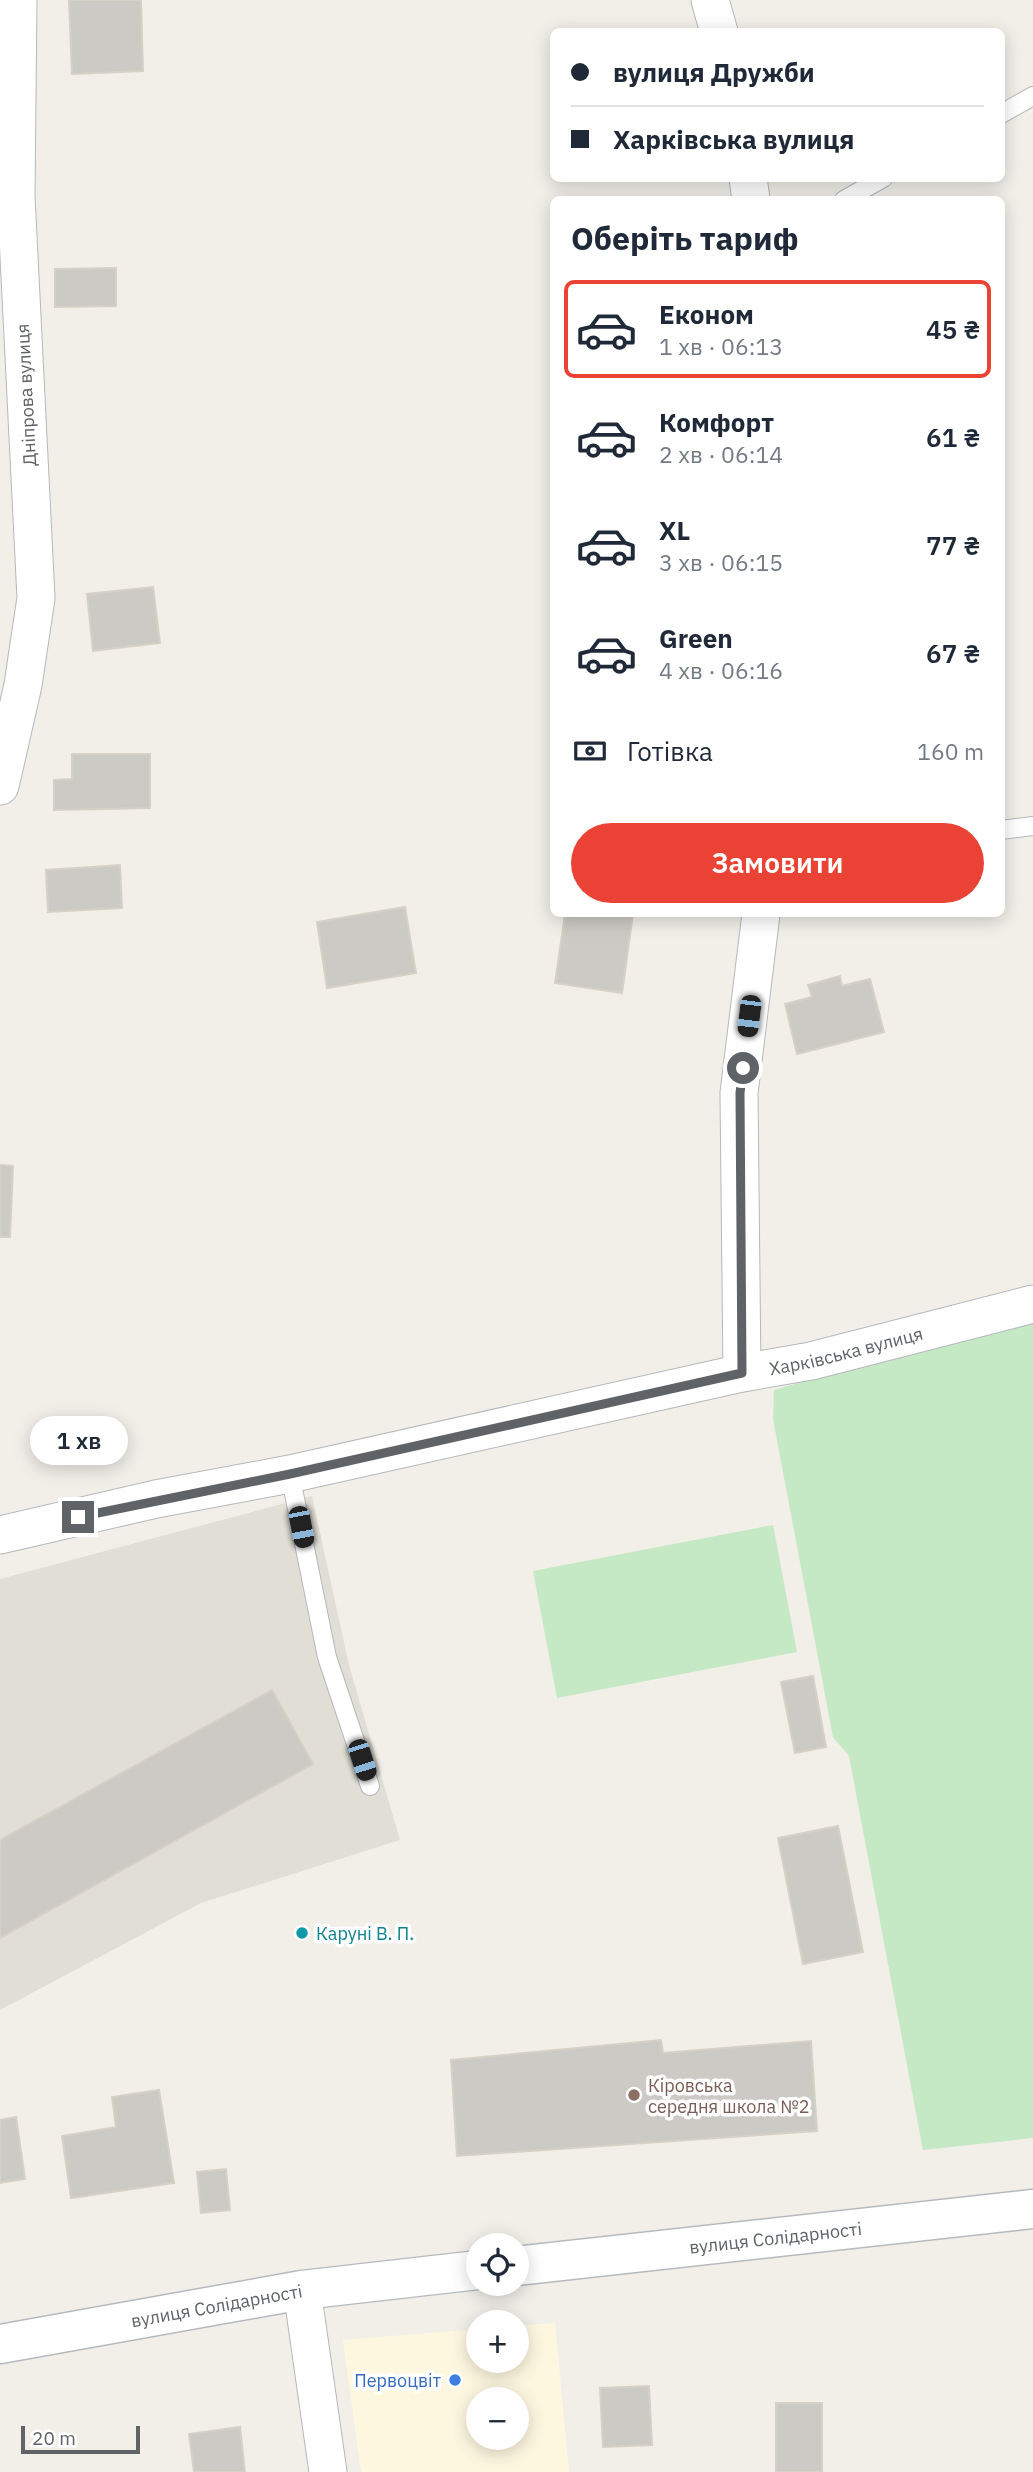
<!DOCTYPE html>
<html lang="uk">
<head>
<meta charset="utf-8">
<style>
  :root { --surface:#fff; --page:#f6f6f7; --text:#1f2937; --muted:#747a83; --line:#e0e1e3; --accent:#ea4335 }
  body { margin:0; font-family:"IBM Plex Sans",sans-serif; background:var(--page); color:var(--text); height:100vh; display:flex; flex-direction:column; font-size:26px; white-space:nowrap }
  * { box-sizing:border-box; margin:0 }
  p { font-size:23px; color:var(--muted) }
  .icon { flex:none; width:38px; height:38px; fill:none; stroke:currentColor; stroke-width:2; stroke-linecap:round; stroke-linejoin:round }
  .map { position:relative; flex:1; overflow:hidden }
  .sheet { position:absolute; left:550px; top:196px; width:455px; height:721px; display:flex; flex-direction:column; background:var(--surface); border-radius:10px; box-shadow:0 4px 18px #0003 }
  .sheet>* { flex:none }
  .banner { position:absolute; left:550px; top:28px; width:455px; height:154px; border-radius:10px; box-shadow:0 4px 18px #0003; display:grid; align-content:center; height:154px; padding:0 21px; background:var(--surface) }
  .fabs { position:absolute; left:466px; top:2233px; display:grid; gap:14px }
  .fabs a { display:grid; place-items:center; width:63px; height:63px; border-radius:50%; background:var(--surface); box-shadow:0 4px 18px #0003; font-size:35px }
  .scale { position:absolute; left:21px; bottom:18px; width:119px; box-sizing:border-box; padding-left:7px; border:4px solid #5f6368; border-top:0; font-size:19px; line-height:24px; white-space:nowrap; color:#5f6368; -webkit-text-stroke:5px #fff; paint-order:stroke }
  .end { position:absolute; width:32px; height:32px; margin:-16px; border:9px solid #5f6368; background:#fff; box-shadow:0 0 0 4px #fff }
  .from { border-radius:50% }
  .bubble { position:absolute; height:49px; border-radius:24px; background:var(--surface); box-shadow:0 4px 18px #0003; font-size:23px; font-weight:600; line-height:49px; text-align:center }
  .car { position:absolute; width:21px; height:42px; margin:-21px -10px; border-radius:9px; box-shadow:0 0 5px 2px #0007; background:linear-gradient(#222 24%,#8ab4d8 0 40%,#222 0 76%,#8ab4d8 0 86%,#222 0) }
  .banner b { display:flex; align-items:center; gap:24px; height:66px; font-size:26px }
  .banner b+b { border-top:2px solid var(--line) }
  .banner i { width:18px; height:18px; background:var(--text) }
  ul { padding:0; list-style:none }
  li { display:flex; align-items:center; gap:21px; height:98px; margin:0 14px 10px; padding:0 7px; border:4px solid transparent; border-radius:10px }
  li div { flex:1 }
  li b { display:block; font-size:26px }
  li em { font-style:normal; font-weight:600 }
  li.current { border-color:var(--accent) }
  li>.icon { width:63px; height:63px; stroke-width:1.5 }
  h2 { padding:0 21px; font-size:32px; line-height:84px }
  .pay { display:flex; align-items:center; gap:18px; height:77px; padding:0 21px; font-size:26px }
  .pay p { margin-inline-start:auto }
  .button { display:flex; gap:14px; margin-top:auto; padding:14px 21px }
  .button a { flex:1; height:80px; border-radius:42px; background:var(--accent); color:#fff; font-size:28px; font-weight:600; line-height:80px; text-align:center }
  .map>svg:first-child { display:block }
  .commercial { fill:#fef7e0; fill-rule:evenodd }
  .education { fill:#e1ded6 }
  .green { fill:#c5e8c5 }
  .building { fill:#cccac5; stroke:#d6d1c6; stroke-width:2 }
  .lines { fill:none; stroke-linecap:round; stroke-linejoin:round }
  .service-casing { stroke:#b5b8bc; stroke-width:20 }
  .minor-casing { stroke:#b5b8bc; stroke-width:39 }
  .secondary-casing { stroke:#b6babf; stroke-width:41 }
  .service { stroke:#fff; stroke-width:18 }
  .minor { stroke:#fff; stroke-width:37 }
  .secondary { stroke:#fff; stroke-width:38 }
  .route { stroke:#5f6368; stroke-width:9 }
  .culture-dot { fill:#0f9aa8; stroke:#fff; stroke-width:2.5 }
  .education-dot { fill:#8d6e63; stroke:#fff; stroke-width:2.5 }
  .shop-dot { fill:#3f7fe0; stroke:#fff; stroke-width:2.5 }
  .labels { text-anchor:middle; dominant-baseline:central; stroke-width:7; stroke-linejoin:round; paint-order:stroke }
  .street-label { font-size:18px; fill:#5f6368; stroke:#fff }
  .culture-label { font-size:18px; fill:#0d838f; stroke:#fff; text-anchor:start }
  .education-label { font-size:18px; fill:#785e54; stroke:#fff; text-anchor:start }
  .shop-label { font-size:18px; fill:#366cbe; stroke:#fff; text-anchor:end }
</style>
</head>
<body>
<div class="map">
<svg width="1033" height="2472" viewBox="0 0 1033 2472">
  <rect width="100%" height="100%" fill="#f1efe8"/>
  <path class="commercial" d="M 555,2323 L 569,2472 L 361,2472 L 343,2340 L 478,2329 L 478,2361 L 516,2361 L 516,2326 ZM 478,2399 L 516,2399 L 516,2438 L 478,2438 Z"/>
  <path class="education" d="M 312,1496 L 349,1665 L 400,1840 L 201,1903 L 0,2010 L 0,1579 Z"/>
  <path class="green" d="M 1033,1315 L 1033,2138 L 923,2150 L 849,1756 L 833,1737 L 773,1419 L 774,1390 Z
    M 773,1525 L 797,1652 L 557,1698 L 533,1571 Z"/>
  <path class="building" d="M 69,0 L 141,0 L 143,71 L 72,74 Z
    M 116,268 L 116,306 L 55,307 L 55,269 Z
    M 153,587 L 160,643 L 93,651 L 87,594 Z
    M 72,754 L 150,754 L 150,808 L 54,810 L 54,780 L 72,779 Z
    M 120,865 L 122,908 L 48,912 L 46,870 Z
    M 405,907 L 416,973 L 327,988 L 317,922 Z
    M 565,914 L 633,914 L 622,993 L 555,983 Z
    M 840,976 L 842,986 L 870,979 L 884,1032 L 797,1054 L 785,1004 L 812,997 L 808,985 Z
    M 0,1165 L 13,1166 L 10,1237 L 0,1237 Z
    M 813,1676 L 826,1747 L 795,1753 L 781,1682 Z
    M 272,1690 L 313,1764 L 0,1938 L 0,1840 Z
    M 838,1826 L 863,1952 L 803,1964 L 778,1838 Z
    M 661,2040 L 663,2053 L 811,2041 L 817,2131 L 457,2156 L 451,2060 Z
    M 159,2090 L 174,2183 L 71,2198 L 62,2136 L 116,2127 L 112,2097 Z
    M 16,2117 L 25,2179 L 0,2183 L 0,2120 Z
    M 226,2169 L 230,2210 L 201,2213 L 197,2172 Z
    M 649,2386 L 652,2445 L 603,2447 L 600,2388 Z
    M 776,2403 L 822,2403 L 822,2472 L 776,2472 Z
    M 240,2427 L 245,2472 L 194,2472 L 189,2434 Z"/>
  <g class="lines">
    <g class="service-casing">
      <path id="service" d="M 1001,114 L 1033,96
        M 844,200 L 883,178
        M 1001,830 L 1033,826
        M 290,1474 L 327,1657 L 370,1786"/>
    </g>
    <g class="minor-casing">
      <g id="minor">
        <path d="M 710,0 L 719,32"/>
        <path d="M 748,178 L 751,200"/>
        <path d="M 0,786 L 23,685 L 36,598 L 16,196 L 18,0"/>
        <path d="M 742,1373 L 739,1093 L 761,914"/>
        <path id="s1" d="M 0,1535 L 156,1499 L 290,1474 L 742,1373 L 811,1361 L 1033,1304"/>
        <path d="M 302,2290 L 328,2472"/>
      </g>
    </g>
    <g class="secondary-casing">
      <g id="secondary">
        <path id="s2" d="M 516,2266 L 1033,2209"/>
        <path id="s3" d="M 0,2344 L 302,2290 L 478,2270"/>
      </g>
    </g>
    <use href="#service" class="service"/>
    <use href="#minor" class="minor"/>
    <use href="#secondary" class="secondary"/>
  </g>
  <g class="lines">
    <path class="route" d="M 78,1517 L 290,1474 L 742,1373 L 740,1093 L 743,1068"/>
  </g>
  <circle class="culture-dot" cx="302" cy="1933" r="7"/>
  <circle class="education-dot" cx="634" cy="2095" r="7"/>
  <circle class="shop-dot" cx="455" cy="2380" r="7"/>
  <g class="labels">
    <g class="street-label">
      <text transform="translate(26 395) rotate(-93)">Дніпрова вулиця</text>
      <text stroke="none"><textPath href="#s1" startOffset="866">Харківська вулиця</textPath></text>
      <text stroke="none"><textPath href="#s2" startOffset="261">вулиця Солідарності</textPath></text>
      <text stroke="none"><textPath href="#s3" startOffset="220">вулиця Солідарності</textPath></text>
    </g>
    <g class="culture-label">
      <text x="316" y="1933">Каруні В. П.</text>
    </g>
    <g class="education-label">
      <text x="648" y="2085">Кіровська<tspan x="648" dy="21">середня школа №2</tspan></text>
    </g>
    <g class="shop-label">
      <text x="441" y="2380">Первоцвіт</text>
    </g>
  </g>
</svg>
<div class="fabs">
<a><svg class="icon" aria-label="locate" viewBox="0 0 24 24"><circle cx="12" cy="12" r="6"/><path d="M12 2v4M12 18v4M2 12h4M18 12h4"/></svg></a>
<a>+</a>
<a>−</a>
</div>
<div class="scale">20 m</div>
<i class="end from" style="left:743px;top:1068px"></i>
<i class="end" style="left:78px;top:1517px"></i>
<div class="bubble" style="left:30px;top:1416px;width:98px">1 хв</div>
<i class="car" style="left:749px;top:1016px;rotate:187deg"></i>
<i class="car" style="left:301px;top:1527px;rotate:169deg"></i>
<i class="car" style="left:362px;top:1760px;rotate:162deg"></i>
<div class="banner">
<b><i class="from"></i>вулиця Дружби</b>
<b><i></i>Харківська вулиця</b>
</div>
<section class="sheet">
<h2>Оберіть тариф</h2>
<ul>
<li class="current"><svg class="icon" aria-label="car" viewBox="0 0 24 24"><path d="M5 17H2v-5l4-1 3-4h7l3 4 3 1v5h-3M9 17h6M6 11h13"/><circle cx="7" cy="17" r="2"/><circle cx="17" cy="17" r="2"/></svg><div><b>Економ</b><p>1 хв · 06:13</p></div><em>45 ₴</em></li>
<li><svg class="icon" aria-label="car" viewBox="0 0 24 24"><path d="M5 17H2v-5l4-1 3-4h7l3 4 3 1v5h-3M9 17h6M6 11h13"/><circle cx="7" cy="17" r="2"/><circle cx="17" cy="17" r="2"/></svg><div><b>Комфорт</b><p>2 хв · 06:14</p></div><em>61 ₴</em></li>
<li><svg class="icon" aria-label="car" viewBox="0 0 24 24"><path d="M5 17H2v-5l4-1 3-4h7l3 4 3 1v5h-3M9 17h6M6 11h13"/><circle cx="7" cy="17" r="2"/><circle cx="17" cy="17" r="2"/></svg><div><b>XL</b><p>3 хв · 06:15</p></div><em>77 ₴</em></li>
<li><svg class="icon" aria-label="car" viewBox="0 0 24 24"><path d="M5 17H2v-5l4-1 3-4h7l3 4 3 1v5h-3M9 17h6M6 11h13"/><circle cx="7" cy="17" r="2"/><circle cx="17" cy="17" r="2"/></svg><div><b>Green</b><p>4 хв · 06:16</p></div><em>67 ₴</em></li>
</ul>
<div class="pay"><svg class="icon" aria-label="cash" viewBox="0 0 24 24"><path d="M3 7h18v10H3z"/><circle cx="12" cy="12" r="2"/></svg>Готівка<p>160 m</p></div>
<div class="button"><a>Замовити</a></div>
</section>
</div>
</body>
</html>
